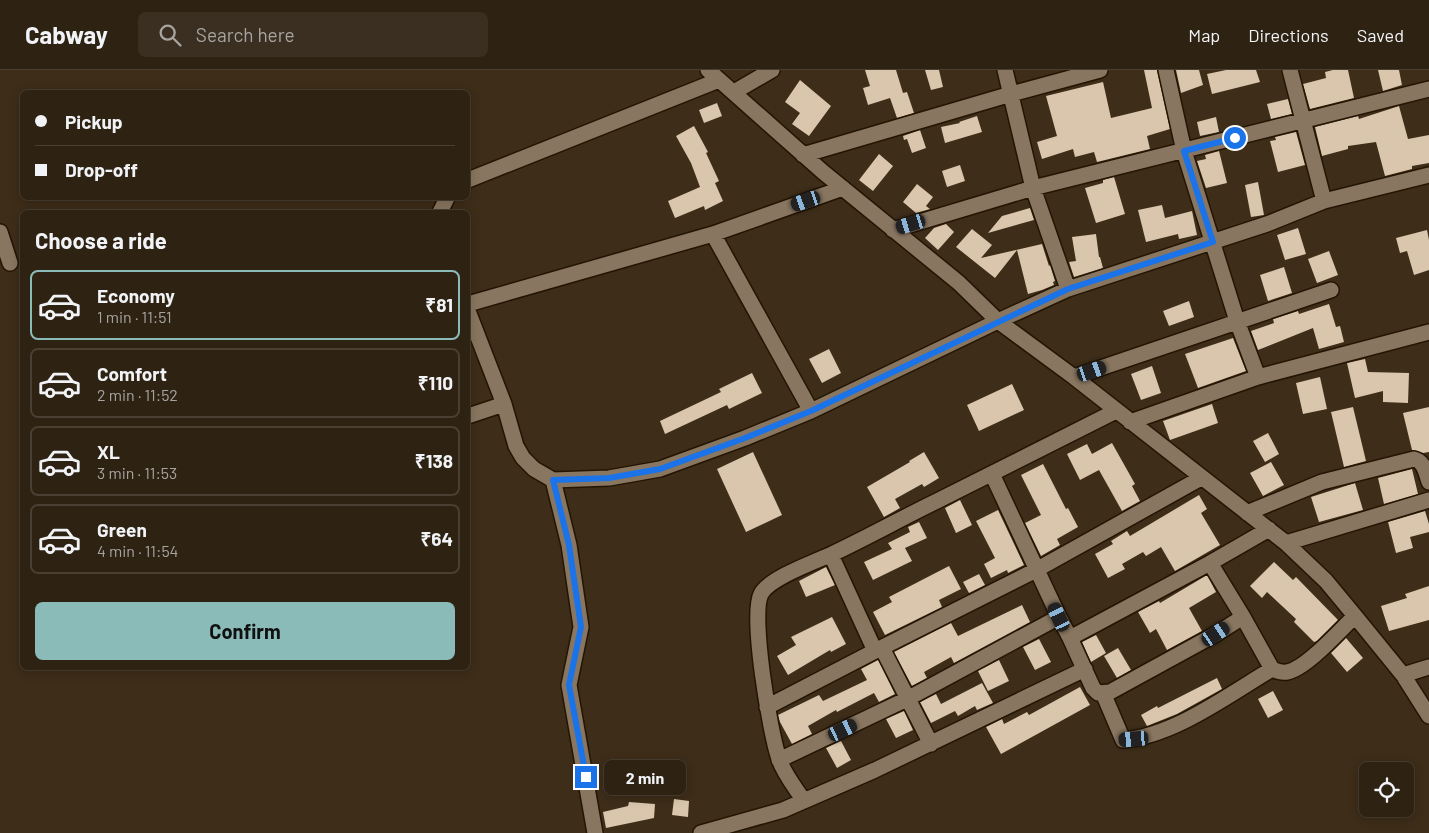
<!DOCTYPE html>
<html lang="en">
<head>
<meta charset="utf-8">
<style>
  :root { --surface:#2e2213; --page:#3a2f21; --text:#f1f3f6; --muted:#a7a4a0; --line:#493f33; --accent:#8bbbb9 }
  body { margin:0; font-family:Barlow,sans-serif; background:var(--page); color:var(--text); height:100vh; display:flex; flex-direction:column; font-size:19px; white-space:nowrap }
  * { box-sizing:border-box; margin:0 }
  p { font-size:16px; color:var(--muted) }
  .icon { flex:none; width:28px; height:28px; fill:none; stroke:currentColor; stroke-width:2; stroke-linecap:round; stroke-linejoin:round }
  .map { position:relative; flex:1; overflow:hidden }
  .side { position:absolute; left:20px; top:140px; width:450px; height:460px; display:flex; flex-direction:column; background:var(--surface); border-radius:8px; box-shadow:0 2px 12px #0003,0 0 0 1px var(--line) }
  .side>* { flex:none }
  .banner { position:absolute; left:20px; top:20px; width:450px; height:110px; border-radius:8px; box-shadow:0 2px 12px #0003,0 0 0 1px var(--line); display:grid; align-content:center; height:110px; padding:0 15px; background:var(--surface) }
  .buttons { position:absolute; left:1359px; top:692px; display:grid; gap:10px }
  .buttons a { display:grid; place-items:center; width:55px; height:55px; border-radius:8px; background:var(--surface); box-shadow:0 2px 12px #0003,0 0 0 1px var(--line); font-size:25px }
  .end { position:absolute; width:22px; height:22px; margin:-11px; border:6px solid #1a73e8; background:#fff; box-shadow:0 0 0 2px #fff }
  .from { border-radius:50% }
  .bubble { position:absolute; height:35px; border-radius:8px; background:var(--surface); box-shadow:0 2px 12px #0003,0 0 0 1px var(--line); font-size:16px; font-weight:700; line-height:35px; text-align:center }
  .car { position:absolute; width:15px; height:30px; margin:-15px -8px; border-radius:6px; box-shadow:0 0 4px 1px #0007; background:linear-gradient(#222 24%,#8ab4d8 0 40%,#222 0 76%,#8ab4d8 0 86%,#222 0) }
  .banner b { display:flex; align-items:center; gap:18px; height:48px; font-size:19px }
  .banner b+b { border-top:1px solid var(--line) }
  .banner i { width:12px; height:12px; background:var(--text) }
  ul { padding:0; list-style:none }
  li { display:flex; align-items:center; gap:15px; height:70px; margin:0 10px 8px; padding:0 5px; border:2px solid var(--line); border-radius:8px }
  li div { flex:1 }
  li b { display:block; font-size:19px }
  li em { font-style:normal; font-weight:700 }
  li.on { border-color:var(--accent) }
  li>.icon { width:45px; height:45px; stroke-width:1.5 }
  h2 { padding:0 15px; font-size:22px; line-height:60px }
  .cta { display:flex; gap:10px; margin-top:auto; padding:10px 15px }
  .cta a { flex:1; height:58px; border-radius:8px; background:var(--accent); color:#111; font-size:20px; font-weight:700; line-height:58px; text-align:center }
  header { display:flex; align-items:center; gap:30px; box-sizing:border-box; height:70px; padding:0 25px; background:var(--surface); border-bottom:1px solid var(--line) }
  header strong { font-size:24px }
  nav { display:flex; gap:28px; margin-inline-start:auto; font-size:18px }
  .search { width:350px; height:45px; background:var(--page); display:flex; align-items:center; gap:12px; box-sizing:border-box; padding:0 18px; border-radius:8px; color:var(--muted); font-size:19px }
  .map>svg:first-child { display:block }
  .building { fill:#dac6ad }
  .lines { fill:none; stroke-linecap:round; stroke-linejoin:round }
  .minor-casing { stroke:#241503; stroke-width:18 }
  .minor { stroke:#897660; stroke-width:15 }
  .route { stroke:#1a73e8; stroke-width:6 }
</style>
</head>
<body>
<header>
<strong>Cabway</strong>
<div class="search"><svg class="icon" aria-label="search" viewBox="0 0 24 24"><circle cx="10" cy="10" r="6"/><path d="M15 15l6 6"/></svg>Search here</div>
<nav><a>Map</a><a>Directions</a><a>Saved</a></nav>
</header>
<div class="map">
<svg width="1429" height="763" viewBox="0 0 1429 763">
  <rect width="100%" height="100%" fill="#3d2d19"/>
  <path class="building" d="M 865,0 L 896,0 L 903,23 L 907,22 L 914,43 L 897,48 L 890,28 L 868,35 L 863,18 L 870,16 Z
    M 925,0 L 939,0 L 943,17 L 931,20 Z
    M 1144,0 L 1157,0 L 1170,59 L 1147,66 L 1150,79 L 1097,92 L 1094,82 L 1075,87 L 1073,79 L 1042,89 L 1037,72 L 1057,66 L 1046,26 L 1103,12 L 1111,48 L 1152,38 Z
    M 1176,0 L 1199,0 L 1203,15 L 1181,23 Z
    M 1226,0 L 1256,0 L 1260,12 L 1212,24 L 1207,4 Z
    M 1333,0 L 1348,0 L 1354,28 L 1310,39 L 1303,14 L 1326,8 L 1325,2 Z
    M 1378,0 L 1399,0 L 1402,15 L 1383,21 Z
    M 800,10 L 831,36 L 809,66 L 792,54 L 800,43 L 785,32 Z
    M 1288,29 L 1292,44 L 1271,49 L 1267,34 Z
    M 717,33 L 722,46 L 704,53 L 699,40 Z
    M 1399,36 L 1408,69 L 1429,65 L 1429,93 L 1412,96 L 1412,99 L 1385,106 L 1376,72 L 1348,76 L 1348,79 L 1322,86 L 1315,57 L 1358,46 L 1359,49 Z
    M 977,46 L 982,62 L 945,73 L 941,57 L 960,53 L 959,52 Z
    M 1216,47 L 1219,62 L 1200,66 L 1197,52 Z
    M 694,56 L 708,82 L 706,83 L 719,111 L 715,113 L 723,131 L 705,140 L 704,136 L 675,148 L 668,131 L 700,117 L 691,93 L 676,66 Z
    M 920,60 L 926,78 L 912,83 L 907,69 L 904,70 L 903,66 Z
    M 1296,62 L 1305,95 L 1278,102 L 1270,71 L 1276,70 L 1275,67 Z
    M 1219,81 L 1227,113 L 1206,118 L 1197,91 L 1206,89 L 1205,85 Z
    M 879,84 L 893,96 L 873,121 L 859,110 Z
    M 960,95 L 965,111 L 947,117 L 942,101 Z
    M 1114,107 L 1125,144 L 1096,153 L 1085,118 L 1103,113 L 1103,110 Z
    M 1258,112 L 1264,145 L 1251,147 L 1245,115 Z
    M 917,114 L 933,127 L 926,136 L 930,139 L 916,143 L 903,132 Z
    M 1162,135 L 1165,148 L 1192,141 L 1197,165 L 1179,169 L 1178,164 L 1146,172 L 1138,140 Z
    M 1030,138 L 1034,150 L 988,163 L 1002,146 Z
    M 946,154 L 954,162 L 938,180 L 925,168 L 934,158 Z
    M 1298,158 L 1306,184 L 1285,190 L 1277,165 Z
    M 972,159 L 992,175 L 981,188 L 1042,174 L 1049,196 L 1050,195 L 1055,211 L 1053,212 L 1054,215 L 1042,220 L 1028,224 L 1017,180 L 995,208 L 956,177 Z
    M 1427,160 L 1429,170 L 1429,200 L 1414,205 L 1407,181 L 1400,183 L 1396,168 Z
    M 1096,164 L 1099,187 L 1100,187 L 1103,198 L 1074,207 L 1069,192 L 1076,191 L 1072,167 Z
    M 1329,181 L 1338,205 L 1317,213 L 1308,189 Z
    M 1284,197 L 1292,223 L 1268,231 L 1260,205 Z
    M 1189,231 L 1194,247 L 1169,256 L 1163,241 Z
    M 1329,234 L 1336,257 L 1340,256 L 1344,272 L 1319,279 L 1313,258 L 1258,280 L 1251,261 L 1274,253 L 1273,249 L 1298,241 L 1299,244 Z
    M 1233,268 L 1246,301 L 1198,318 L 1185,284 Z
    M 829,279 L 841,303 L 822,313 L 809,289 Z
    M 1365,289 L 1368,302 L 1409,303 L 1408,333 L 1383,332 L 1383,321 L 1355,328 L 1347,293 Z
    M 1152,296 L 1161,323 L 1141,330 L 1131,304 Z
    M 752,303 L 762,323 L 729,339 L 727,335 L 665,364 L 660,351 L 721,322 L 719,319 Z
    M 1320,307 L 1327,339 L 1303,344 L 1296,313 Z
    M 1012,314 L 1024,340 L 979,361 L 967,335 Z
    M 1212,334 L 1218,353 L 1170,370 L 1163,351 Z
    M 1353,337 L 1366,391 L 1344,397 L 1331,342 Z
    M 1429,337 L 1429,382 L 1423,383 L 1412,380 L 1403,343 Z
    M 1268,363 L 1279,384 L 1265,392 L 1253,371 Z
    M 1112,373 L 1135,414 L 1132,416 L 1140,431 L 1122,441 L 1099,400 L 1080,410 L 1067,384 L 1087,374 L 1092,384 Z
    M 753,382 L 782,445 L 746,462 L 717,399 Z
    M 924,382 L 939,408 L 924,417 L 922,414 L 895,429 L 900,438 L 884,447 L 867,417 L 910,392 L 909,391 Z
    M 1271,392 L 1284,415 L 1263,426 L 1250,403 Z
    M 1043,394 L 1066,439 L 1068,438 L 1078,457 L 1057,469 L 1060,475 L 1041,486 L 1025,453 L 1041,445 L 1021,405 Z
    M 1412,399 L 1418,424 L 1384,434 L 1378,408 Z
    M 1355,413 L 1363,440 L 1319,452 L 1311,427 Z
    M 1199,425 L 1207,439 L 1201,443 L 1220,475 L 1175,501 L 1161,477 L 1146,486 L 1143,482 L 1122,494 L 1125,499 L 1108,508 L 1095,484 L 1113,474 L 1111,471 L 1127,461 L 1130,466 Z
    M 960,430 L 972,455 L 956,463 L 945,438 Z
    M 998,440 L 1024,495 L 1008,503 L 1007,500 L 991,508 L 984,494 L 995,488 L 976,451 Z
    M 1425,441 L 1429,454 L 1429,462 L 1410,467 L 1413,478 L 1396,483 L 1388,452 Z
    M 919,452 L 927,468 L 905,478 L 912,491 L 873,510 L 864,492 L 892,479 L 888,473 L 910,462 L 908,457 Z
    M 1274,492 L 1293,510 L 1296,507 L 1338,550 L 1317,571 L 1314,572 L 1294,552 L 1296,549 L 1267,522 L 1262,528 L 1250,516 Z
    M 949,496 L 961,519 L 939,530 L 942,537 L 885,565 L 873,542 L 892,532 L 889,527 Z
    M 826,497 L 835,515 L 806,527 L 799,511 Z
    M 979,504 L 985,515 L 969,523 L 963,512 Z
    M 1207,505 L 1216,522 L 1189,538 L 1202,561 L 1167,580 L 1156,559 L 1150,563 L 1138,542 L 1159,531 L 1160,533 Z
    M 1429,516 L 1429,550 L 1389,561 L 1381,536 L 1407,528 L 1405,524 Z
    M 1022,535 L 1030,552 L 954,593 L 951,587 L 924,602 L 927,608 L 912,616 L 894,582 L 951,553 L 958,566 Z
    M 832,547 L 846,574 L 831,582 L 830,580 L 788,605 L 777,586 L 796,575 L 791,567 Z
    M 1096,565 L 1106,583 L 1091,592 L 1082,572 Z
    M 1346,568 L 1363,588 L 1347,602 L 1331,583 Z
    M 1039,569 L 1051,592 L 1035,600 L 1023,577 Z
    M 1118,578 L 1131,600 L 1117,608 L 1104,586 Z
    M 878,590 L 895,624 L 879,632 L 874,623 L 837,642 L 836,640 L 808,656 L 812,664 L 792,674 L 780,652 L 778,645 L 819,625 L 823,631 L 867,610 L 861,599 Z
    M 999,590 L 1009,611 L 988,621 L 978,601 Z
    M 1217,608 L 1222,619 L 1177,644 L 1147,656 L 1141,645 L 1157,636 L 1158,638 Z
    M 982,613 L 993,633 L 977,640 L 975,636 L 958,646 L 955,641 L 931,653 L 920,632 L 936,624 L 941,634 Z
    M 1080,617 L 1090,635 L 1001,684 L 986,657 L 1002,649 L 1004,654 L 1027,642 L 1029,645 Z
    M 1273,621 L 1283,640 L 1268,648 L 1258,629 Z
    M 904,641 L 913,660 L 896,668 L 886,649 Z
    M 841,671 L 851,690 L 837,698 L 826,678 Z
    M 674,729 L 689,731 L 688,747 L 672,745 Z
    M 629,732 L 655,734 L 654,748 L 606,758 L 603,742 L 628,736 Z"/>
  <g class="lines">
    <g class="minor-casing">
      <path id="minor" d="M 708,0 L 823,102 L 959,213 L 998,251 L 1074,307 L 1286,473 L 1326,511 L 1355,546 L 1403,605 L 1429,646
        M 1005,0 L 1033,118 L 1068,219
        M 1166,0 L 1184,81 L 1237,251 L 1258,307
        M 1290,0 L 1324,131
        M 734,22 L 772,0
        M 803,85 L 1011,24 L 1100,0
        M 468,110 L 719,10
        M 440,142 L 447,128
        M 893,160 L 1033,118 L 1429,19
        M 0,162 L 10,193
        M 713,164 L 811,341
        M 468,234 L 713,164 L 843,118
        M 468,241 L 504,334 L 516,376 L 523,388 L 534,399 L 553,410 L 609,408 L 660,399 L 745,368 L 811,341 L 998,251 L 1068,219 L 1267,154 L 1324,131 L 1429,105
        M 1074,307 L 1331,220
        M 468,346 L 504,334
        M 1130,352 L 1258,307 L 1429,262
        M 992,404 L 1059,547 L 1070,568 L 1093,618 L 1098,623 L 1110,622 L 1216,564 L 1243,547 L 1210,493
        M 553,410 L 569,475 L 581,557 L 569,615 L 595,763
        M 1247,443 L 1322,412 L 1414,389 C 1424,391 1426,403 1429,412
        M 1286,473 L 1429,430
        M 831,485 L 875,581
        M 1243,547 L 1272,599 C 1277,601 1281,603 1287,602 C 1306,599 1340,560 1355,546
        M 1070,568 L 1210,493 L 1269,459
        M 882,578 L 931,674
        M 1403,605 L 1429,597
        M 1103,623 L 1123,670 C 1174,666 1228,625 1272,599
        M 767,637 L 875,581 L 1036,500 L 1201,408
        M 779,690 L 907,629 L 1059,547
        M 804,731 C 795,717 784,704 779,689 C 770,663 750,545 761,524 C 769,508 815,492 832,484 C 868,467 902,448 937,431 C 997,401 1057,371 1116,341
        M 701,763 L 783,740 L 875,700 L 1085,599"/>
    </g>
    <use href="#minor" class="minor"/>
  </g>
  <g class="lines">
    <path class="route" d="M 586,707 L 569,615 L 581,557 L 569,475 L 553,410 L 609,408 L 660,399 L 745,368 L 811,341 L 1068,219 L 1213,172 L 1184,81 L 1235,68"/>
  </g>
</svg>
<div class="buttons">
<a><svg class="icon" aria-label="locate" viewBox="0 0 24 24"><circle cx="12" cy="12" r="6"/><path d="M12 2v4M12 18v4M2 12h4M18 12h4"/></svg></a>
</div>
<i class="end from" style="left:1235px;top:68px"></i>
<i class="end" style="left:586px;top:707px"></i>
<div class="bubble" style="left:604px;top:690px;width:82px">2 min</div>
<i class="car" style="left:806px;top:131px;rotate:251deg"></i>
<i class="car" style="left:911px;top:154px;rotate:253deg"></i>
<i class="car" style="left:1092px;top:301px;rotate:71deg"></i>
<i class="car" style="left:1059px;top:547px;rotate:335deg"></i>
<i class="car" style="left:1216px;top:564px;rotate:56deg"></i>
<i class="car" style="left:843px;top:660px;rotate:64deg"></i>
<i class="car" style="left:1134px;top:669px;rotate:265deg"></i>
<div class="banner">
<b><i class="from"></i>Pickup</b>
<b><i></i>Drop-off</b>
</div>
<section class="side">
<h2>Choose a ride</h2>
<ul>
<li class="on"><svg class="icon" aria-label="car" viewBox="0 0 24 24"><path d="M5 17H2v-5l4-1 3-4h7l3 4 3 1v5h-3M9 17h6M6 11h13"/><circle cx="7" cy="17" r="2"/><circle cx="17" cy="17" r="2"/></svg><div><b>Economy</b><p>1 min · 11:51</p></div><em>₹81</em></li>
<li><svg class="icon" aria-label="car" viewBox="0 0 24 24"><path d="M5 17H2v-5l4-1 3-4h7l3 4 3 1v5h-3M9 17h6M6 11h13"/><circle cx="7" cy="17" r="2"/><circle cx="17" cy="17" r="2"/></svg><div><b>Comfort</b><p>2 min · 11:52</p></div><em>₹110</em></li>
<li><svg class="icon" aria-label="car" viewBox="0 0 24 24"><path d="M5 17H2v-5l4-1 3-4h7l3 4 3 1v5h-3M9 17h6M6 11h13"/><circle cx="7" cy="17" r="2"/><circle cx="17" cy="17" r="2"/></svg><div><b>XL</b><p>3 min · 11:53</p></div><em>₹138</em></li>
<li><svg class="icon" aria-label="car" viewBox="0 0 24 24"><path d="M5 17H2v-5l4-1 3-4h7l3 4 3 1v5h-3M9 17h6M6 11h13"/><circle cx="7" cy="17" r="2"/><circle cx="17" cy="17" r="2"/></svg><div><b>Green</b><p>4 min · 11:54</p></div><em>₹64</em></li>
</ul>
<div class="cta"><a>Confirm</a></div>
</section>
</div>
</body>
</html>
